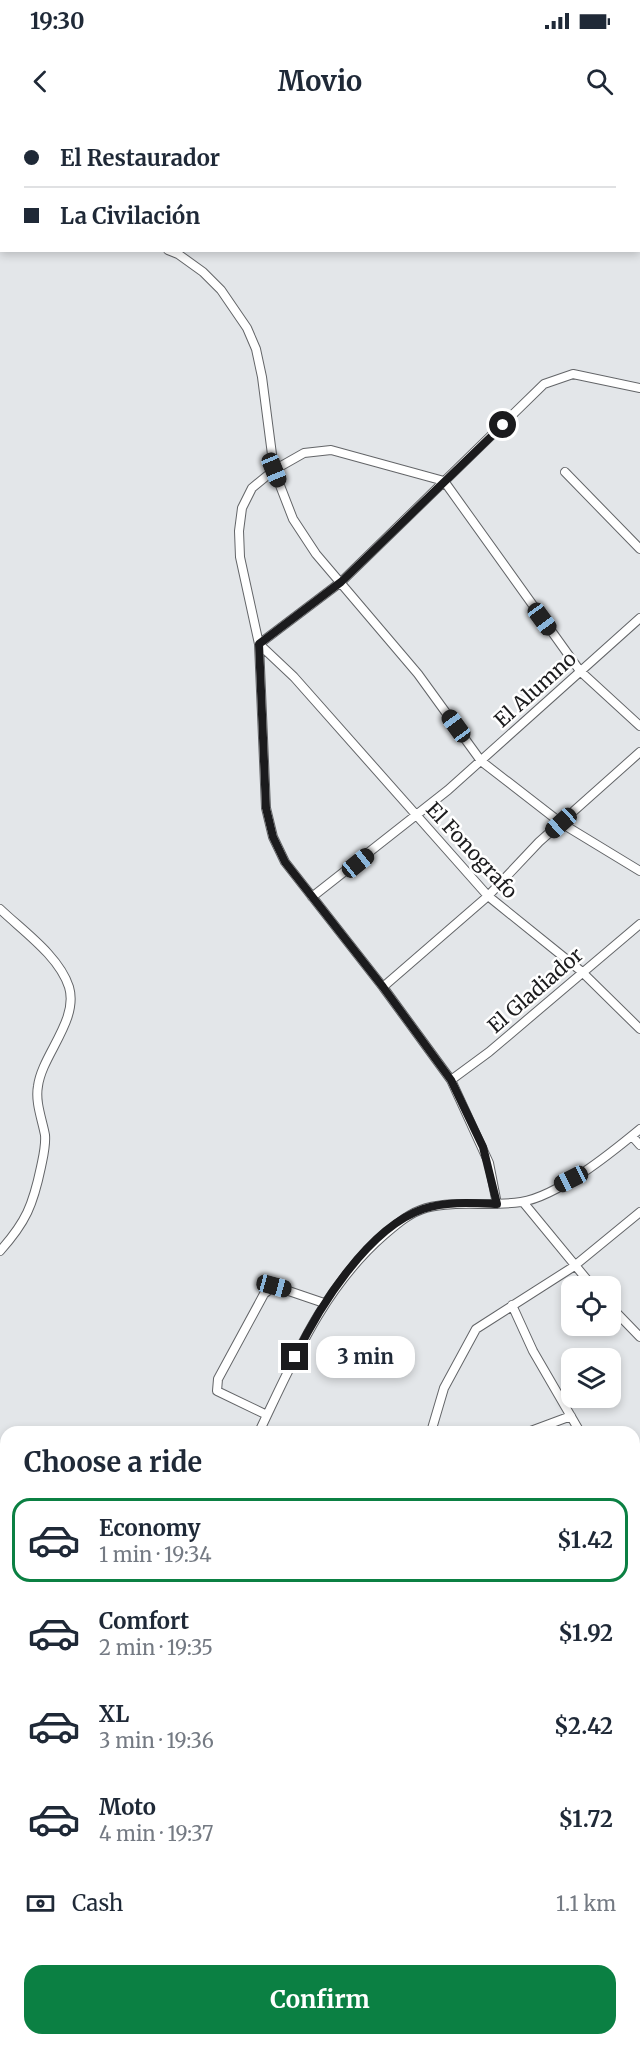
<!DOCTYPE html>
<html lang="en">
<head>
<meta charset="utf-8">
<style>
  :root { --surface:#fff; --page:#f2f2f3; --text:#1f2937; --muted:#747a83; --line:#e0e1e3; --accent:#0b8043 }
  body { margin:0; font-family:Merriweather,serif; background:var(--page); color:var(--text); height:100vh; display:flex; flex-direction:column; font-size:22px; white-space:nowrap }
  * { box-sizing:border-box; margin:0 }
  p { font-size:20px; color:var(--muted) }
  .icon { flex:none; width:33px; height:33px; fill:none; stroke:currentColor; stroke-width:2; stroke-linecap:round; stroke-linejoin:round }
  .map { position:relative; flex:1; overflow:hidden }
  .details { position:absolute; left:0px; top:1306px; width:640px; height:620px; display:flex; flex-direction:column; background:var(--surface); border-radius:18px 18px 0 0; box-shadow:0 3px 9px #0003 }
  .details>* { flex:none }
  .hud { position:absolute; left:0px; top:0px; width:640px; height:132px; box-shadow:0 3px 9px #0003; display:grid; align-content:center; height:132px; padding:0 24px; background:var(--surface) }
  .controls { position:absolute; left:561px; top:1156px; display:grid; gap:12px }
  .controls a { display:grid; place-items:center; width:60px; height:60px; border-radius:12px; background:var(--surface); box-shadow:0 3px 9px #0003; font-size:30px }
  .end { position:absolute; width:27px; height:27px; margin:-14px; border:8px solid #1b1b1d; background:#fff; box-shadow:0 0 0 3px #fff }
  .from { border-radius:50% }
  .bubble { position:absolute; height:42px; border-radius:18px; background:var(--surface); box-shadow:0 3px 9px #0003; font-size:20px; font-weight:700; line-height:42px; text-align:center }
  .car { position:absolute; width:18px; height:36px; margin:-18px -9px; border-radius:8px; box-shadow:0 0 4px 2px #0007; background:linear-gradient(#222 24%,#8ab4d8 0 40%,#222 0 76%,#8ab4d8 0 86%,#222 0) }
  .hud b { display:flex; align-items:center; gap:21px; height:57px; font-size:22px }
  .hud b+b { border-top:2px solid var(--line) }
  .hud i { width:15px; height:15px; background:var(--text) }
  ul { padding:0; list-style:none }
  li { display:flex; align-items:center; gap:18px; height:84px; margin:0 12px 9px; padding:0 12px; border:3px solid transparent; border-radius:18px }
  li div { flex:1 }
  li b { display:block; font-size:22px }
  li em { font-style:normal; font-weight:700 }
  li.selected { border-color:var(--accent) }
  li>.icon { width:54px; height:54px; stroke-width:1.5 }
  h2 { padding:0 24px; font-size:27px; line-height:72px }
  .pay { display:flex; align-items:center; gap:15px; height:66px; padding:0 24px; font-size:22px }
  .pay p { margin-inline-start:auto }
  .primary-button { display:flex; gap:12px; margin-top:auto; padding:12px 24px }
  .primary-button a { flex:1; height:69px; border-radius:18px; background:var(--accent); color:#fff; font-size:24px; font-weight:700; line-height:69px; text-align:center }
  .status { display:flex; justify-content:space-between; align-items:center; height:42px; padding:0 30px; background:var(--surface); direction:ltr }
  .status svg { height:16px; fill:currentColor }
  header { display:flex; justify-content:space-between; align-items:center; height:78px; padding:0 24px; background:var(--surface); font-size:27px; font-weight:700 }
  .map>svg:first-child { display:block }
  .lines { fill:none; stroke-linecap:round; stroke-linejoin:round }
  .minor-casing { stroke:#636568; stroke-width:10 }
  .tertiary-casing { stroke:#636568; stroke-width:13 }
  .secondary-casing { stroke:#636568; stroke-width:14 }
  .primary-casing { stroke:#636568; stroke-width:16 }
  .minor { stroke:#fff; stroke-width:8 }
  .tertiary { stroke:#fff; stroke-width:10 }
  .secondary { stroke:#fff; stroke-width:12 }
  .primary { stroke:#fff; stroke-width:14 }
  .route { stroke:#1b1b1d; stroke-width:8 }
  .labels { text-anchor:middle; dominant-baseline:central; stroke-width:5; stroke-linejoin:round; paint-order:stroke }
  .street-label { font-size:20px; fill:#1b1b1d; stroke:#fff }
</style>
</head>
<body>
<div class="status"><b>19:30</b><svg viewBox="0 0 49 12"><path d="M0 12V9h3v3zM5 12V6h3v6zM10 12V3h3v9zM15 12V0h3v12zM26 1h20v11H26zM47 4h2v5h-2z"/></svg></div>
<header><svg class="icon" aria-label="back" viewBox="0 0 24 24"><path d="M15 5l-7 7 7 7"/></svg>Movio<svg class="icon" aria-label="search" viewBox="0 0 24 24"><circle cx="10" cy="10" r="6"/><path d="M15 15l6 6"/></svg></header>
<div class="map">
<svg width="640" height="1925" viewBox="0 0 640 1925">
  <rect width="100%" height="100%" fill="#e3e6e9"/>
  <g class="lines">
    <g class="minor-casing">
      <path id="minor" d="M 176,2 L 176,0
        M 508,2 L 509,0
        M 639,9 L 640,7
        M 0,16 L 2,16
        M 0,54 L 2,54
        M 168,130 L 178,134 L 203,152 L 221,170 L 247,208 L 256,229 L 262,257 L 274,350 L 293,399 L 316,434 L 418,554 L 481,641 L 561,703 L 640,751
        M 565,352 L 640,429
        M 444,361 L 331,330 L 304,333 L 274,350 L 252,368 L 242,388 L 239,411 L 240,437 L 259,524 L 294,557 L 488,776 L 581,851 L 640,909
        M 444,361 L 580,551 L 640,606
        M 312,777 L 448,670 L 640,498
        M 0,789 C 23,811 59,836 69,867 C 79,900 42,935 38,966 C 35,982 42,999 45,1015 C 46,1026 43,1037 41,1047 C 33,1085 26,1102 0,1131
        M 383,867 L 488,776 L 539,722 L 640,632
        M 451,960 L 489,932 L 640,804
        M 632,1016 L 640,1025
        M 523,1082 L 593,1167
        M 497,1084 L 489,1043 L 451,960 L 383,867 L 285,742 L 273,717 L 266,688 L 259,524 L 341,462 L 544,264 L 573,254 L 640,268
        M 512,1185 L 533,1231 L 580,1312
        M 610,1186 L 640,1217
        M 267,1295 L 217,1271 L 218,1259 L 264,1174 L 274,1166 L 324,1183
        M 432,1310 L 447,1312
        M 259,1312 C 293,1241 323,1168 384,1115 C 397,1104 409,1093 426,1088 C 457,1080 489,1087 521,1082 C 558,1076 611,1033 640,1009
        M 431,1312 L 444,1268 L 476,1209 L 573,1147 L 640,1092
        M 528,1312 L 571,1296
        M 634,1501 L 640,1487
        M 634,1559 L 640,1561
        M 634,1619 L 640,1605
        M 634,1662 L 640,1664
        M 634,1693 L 640,1680
        M 0,1721 L 6,1712
        M 634,1776 L 640,1778
        M 634,1819 L 640,1808
        M 0,1844 L 6,1850
        M 85,1920 L 91,1925
        M 501,1920 L 503,1925
        M 10,1925 L 14,1920
        M 639,1925 L 640,1924"/>
    </g>
    <g class="tertiary-casing">
      <path id="tertiary" d="M 634,1381 L 640,1381
        M 0,1441 L 6,1443
        M 0,1463 L 6,1470
        M 0,1478 L 6,1483
        M 604,1920 L 610,1925
        M 621,1920 L 627,1925"/>
    </g>
    <g class="secondary-casing">
      <path id="secondary" d="M 418,0 L 420,2
        M 493,0 L 495,2"/>
    </g>
    <g class="primary-casing">
      <path id="primary" d="M 445,0 L 447,2
        M 468,0 L 470,2
        M 639,98 L 640,98
        M 639,112 L 640,113"/>
    </g>
    <use href="#minor" class="minor"/>
    <use href="#tertiary" class="tertiary"/>
    <use href="#secondary" class="secondary"/>
    <use href="#primary" class="primary"/>
  </g>
  <g class="lines">
    <path class="route" d="M 295,1237 C 319,1187 368,1108 423,1089 C 447,1081 473,1083 497,1084 L 483,1027 L 451,960 L 383,867 L 285,742 L 273,717 L 266,688 L 259,524 L 341,462 L 503,305"/>
  </g>
  <g class="labels">
    <g class="street-label">
      <text transform="translate(535 569) rotate(-42)">El Alumno</text>
      <text transform="translate(472 730) rotate(47)">El Fonografo</text>
      <text transform="translate(535 870) rotate(-41)">El Gladiador</text>
    </g>
  </g>
</svg>
<div class="controls">
<a><svg class="icon" aria-label="locate" viewBox="0 0 24 24"><circle cx="12" cy="12" r="6"/><path d="M12 2v4M12 18v4M2 12h4M18 12h4"/></svg></a>
<a><svg class="icon" aria-label="layers" viewBox="0 0 24 24"><path d="M12 4l9 5-9 5-9-5zM3 14l9 5 9-5"/></svg></a>
</div>
<i class="end from" style="left:503px;top:305px"></i>
<i class="end" style="left:295px;top:1237px"></i>
<div class="bubble" style="left:316px;top:1216px;width:99px">3 min</div>
<i class="car" style="left:274px;top:350px;rotate:158deg"></i>
<i class="car" style="left:542px;top:499px;rotate:144deg"></i>
<i class="car" style="left:456px;top:606px;rotate:324deg"></i>
<i class="car" style="left:561px;top:703px;rotate:228deg"></i>
<i class="car" style="left:358px;top:743px;rotate:51deg"></i>
<i class="car" style="left:571px;top:1059px;rotate:243deg"></i>
<i class="car" style="left:274px;top:1166px;rotate:105deg"></i>
<div class="hud">
<b><i class="from"></i>El Restaurador</b>
<b><i></i>La Civilación</b>
</div>
<section class="details">
<h2>Choose a ride</h2>
<ul>
<li class="selected"><svg class="icon" aria-label="car" viewBox="0 0 24 24"><path d="M5 17H2v-5l4-1 3-4h7l3 4 3 1v5h-3M9 17h6M6 11h13"/><circle cx="7" cy="17" r="2"/><circle cx="17" cy="17" r="2"/></svg><div><b>Economy</b><p>1 min · 19:34</p></div><em>$1.42</em></li>
<li><svg class="icon" aria-label="car" viewBox="0 0 24 24"><path d="M5 17H2v-5l4-1 3-4h7l3 4 3 1v5h-3M9 17h6M6 11h13"/><circle cx="7" cy="17" r="2"/><circle cx="17" cy="17" r="2"/></svg><div><b>Comfort</b><p>2 min · 19:35</p></div><em>$1.92</em></li>
<li><svg class="icon" aria-label="car" viewBox="0 0 24 24"><path d="M5 17H2v-5l4-1 3-4h7l3 4 3 1v5h-3M9 17h6M6 11h13"/><circle cx="7" cy="17" r="2"/><circle cx="17" cy="17" r="2"/></svg><div><b>XL</b><p>3 min · 19:36</p></div><em>$2.42</em></li>
<li><svg class="icon" aria-label="car" viewBox="0 0 24 24"><path d="M5 17H2v-5l4-1 3-4h7l3 4 3 1v5h-3M9 17h6M6 11h13"/><circle cx="7" cy="17" r="2"/><circle cx="17" cy="17" r="2"/></svg><div><b>Moto</b><p>4 min · 19:37</p></div><em>$1.72</em></li>
</ul>
<div class="pay"><svg class="icon" aria-label="cash" viewBox="0 0 24 24"><path d="M3 7h18v10H3z"/><circle cx="12" cy="12" r="2"/></svg>Cash<p>1.1 km</p></div>
<div class="primary-button"><a>Confirm</a></div>
</section>
</div>
</body>
</html>
